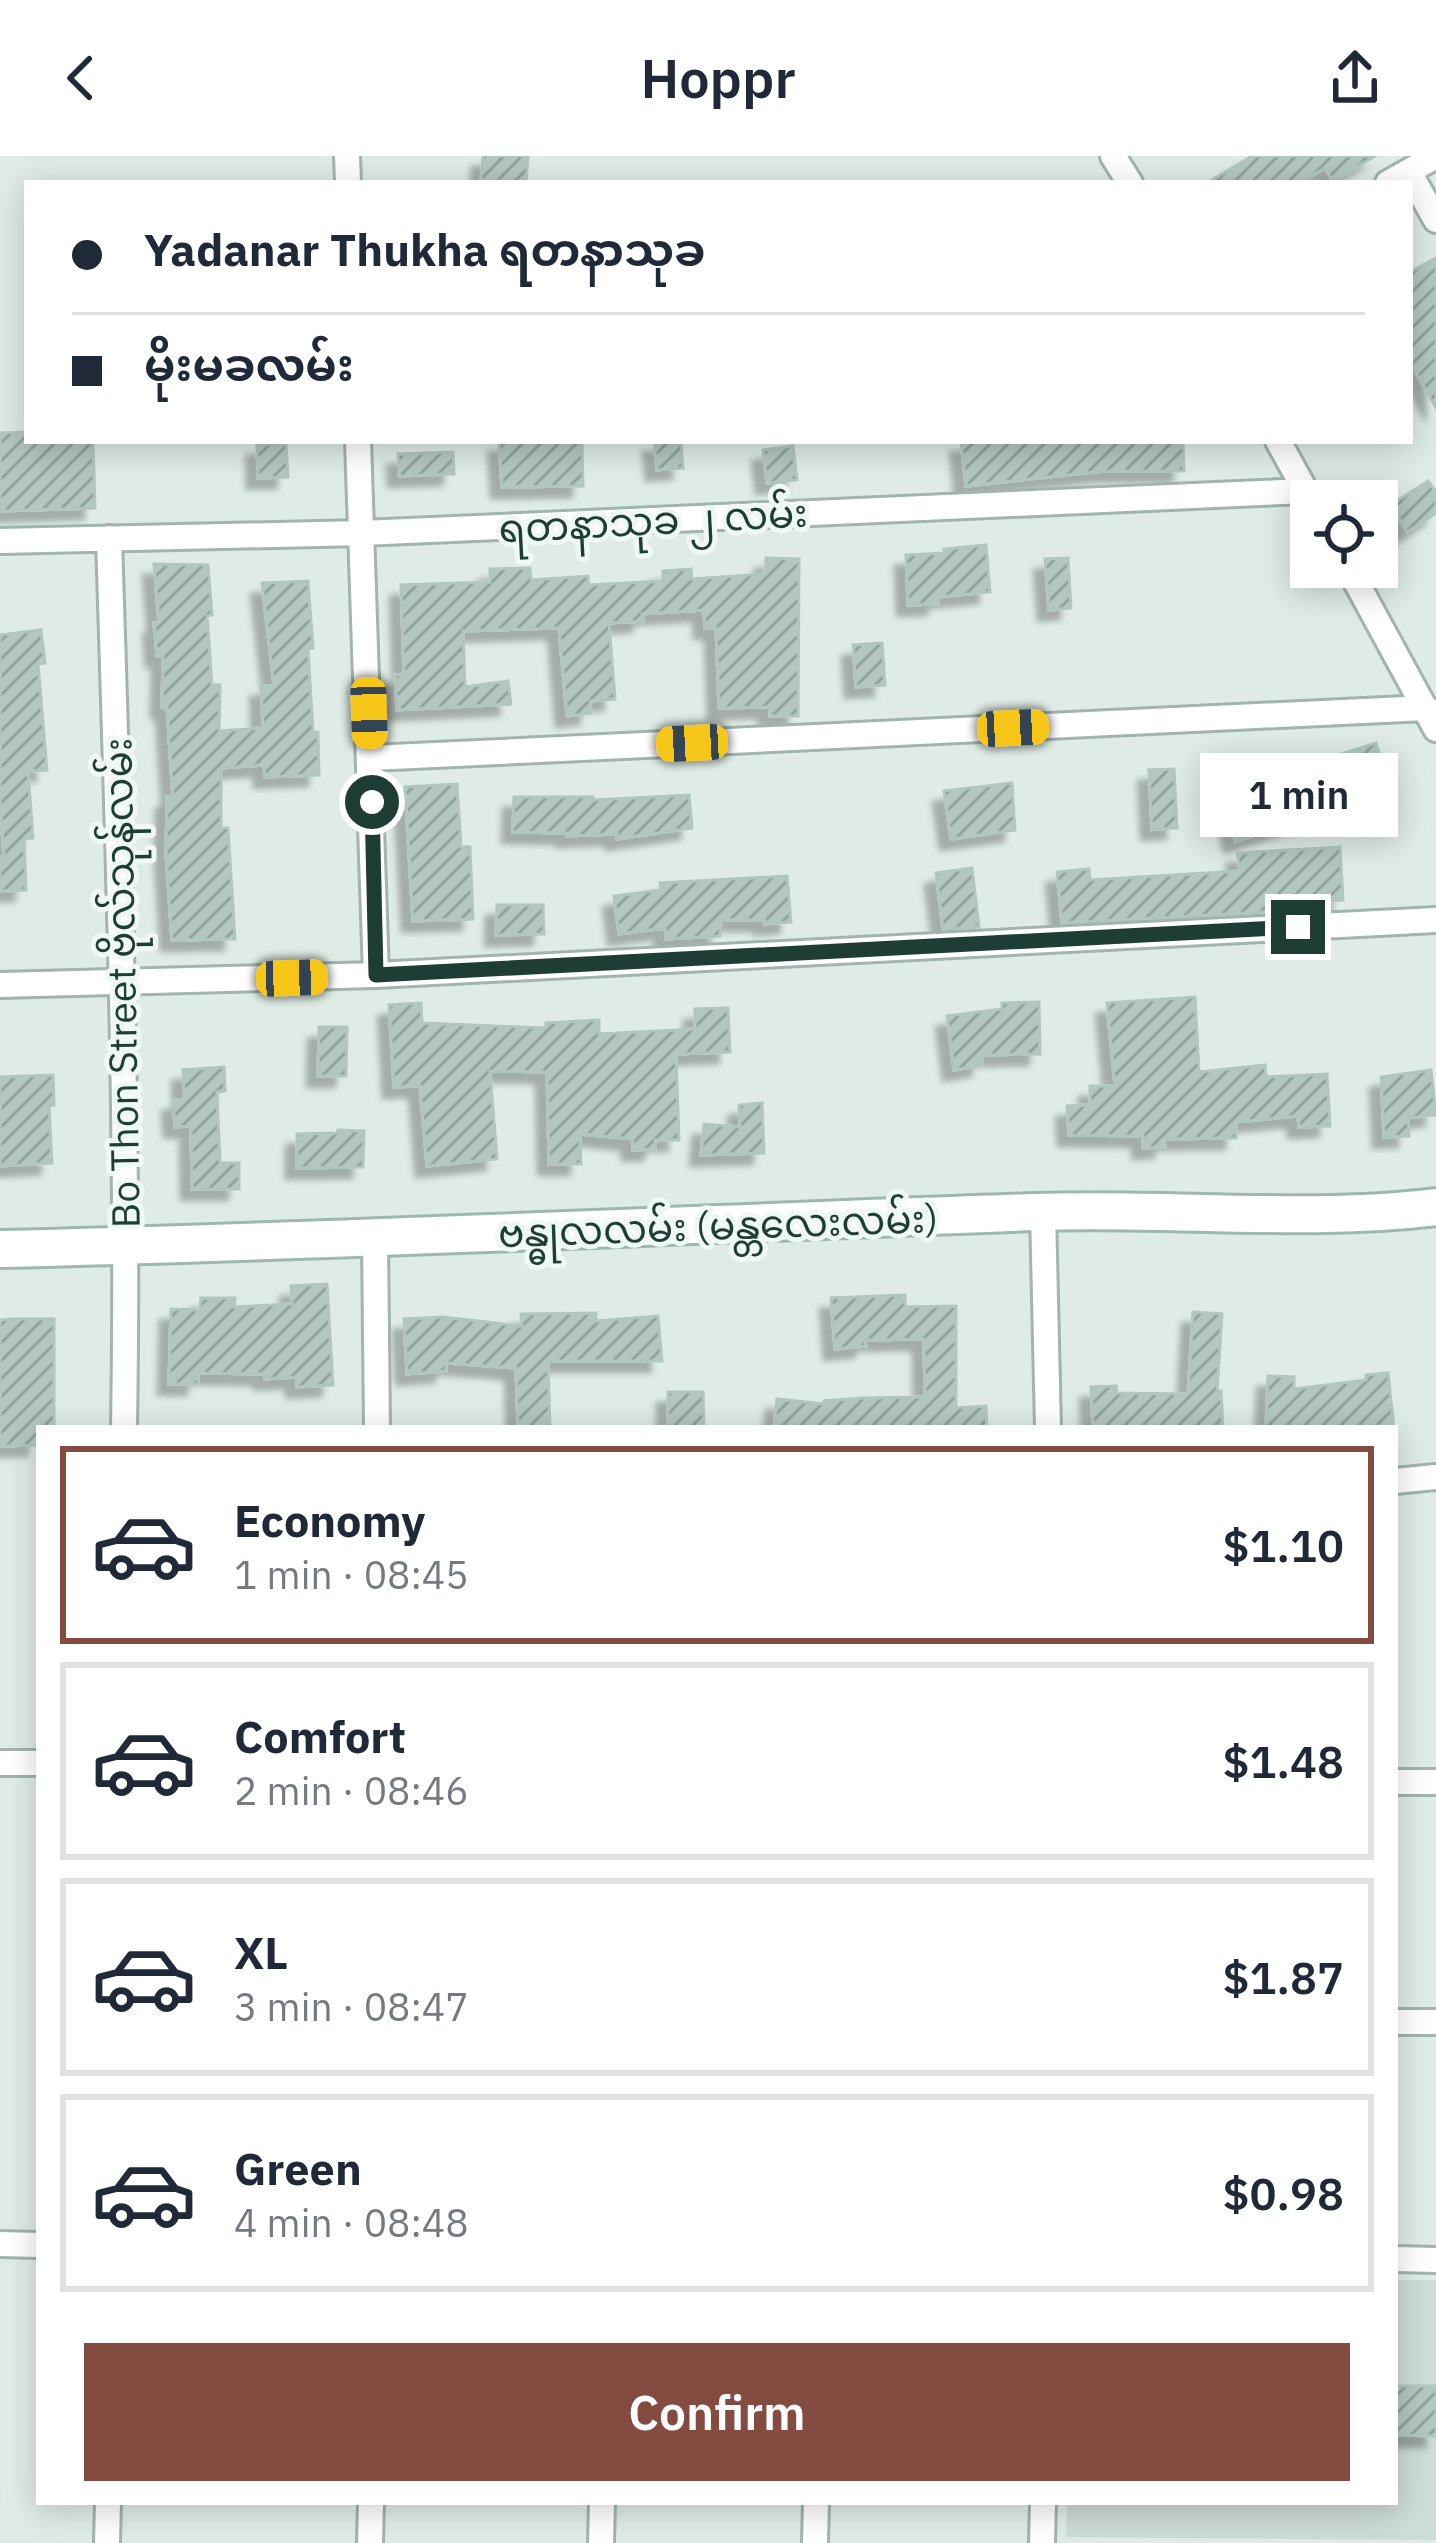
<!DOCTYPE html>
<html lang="en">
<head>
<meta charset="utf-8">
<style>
  :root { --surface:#fff; --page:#f2f2f3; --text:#1f2937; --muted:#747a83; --line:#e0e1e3; --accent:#844b40 }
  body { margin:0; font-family:"IBM Plex Sans","Noto Sans Myanmar",sans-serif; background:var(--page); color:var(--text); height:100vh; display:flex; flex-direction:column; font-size:45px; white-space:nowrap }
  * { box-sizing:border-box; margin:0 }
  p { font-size:39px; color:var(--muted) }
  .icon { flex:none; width:66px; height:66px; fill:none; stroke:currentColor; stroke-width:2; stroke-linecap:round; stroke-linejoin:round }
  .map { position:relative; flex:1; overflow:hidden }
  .details { position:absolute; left:36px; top:1269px; width:1362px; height:1080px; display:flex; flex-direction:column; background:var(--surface); border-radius:0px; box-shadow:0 6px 30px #0003 }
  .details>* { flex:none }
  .guide { position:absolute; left:24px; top:24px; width:1389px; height:264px; border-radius:0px; box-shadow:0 6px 30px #0003; display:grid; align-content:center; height:264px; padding:0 48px; background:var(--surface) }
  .controls { position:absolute; left:1290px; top:324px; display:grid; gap:24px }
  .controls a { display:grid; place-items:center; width:108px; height:108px; border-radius:0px; background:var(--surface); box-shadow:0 6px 30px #0003; font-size:60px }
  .end { position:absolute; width:54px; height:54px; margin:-27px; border:15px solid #1e3e35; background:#fff; box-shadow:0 0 0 6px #fff }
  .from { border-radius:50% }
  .bubble { position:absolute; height:84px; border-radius:0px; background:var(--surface); box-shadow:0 6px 30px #0003; font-size:39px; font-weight:600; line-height:84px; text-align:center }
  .car { position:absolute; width:36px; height:72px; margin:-36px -18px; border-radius:15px; box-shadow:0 0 9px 3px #0007; background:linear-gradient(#f5c518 24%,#345 0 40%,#f5c518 0 76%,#345 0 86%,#f5c518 0) }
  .guide b { display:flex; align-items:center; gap:42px; height:114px; font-size:45px }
  .guide b+b { border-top:3px solid var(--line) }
  .guide i { width:30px; height:30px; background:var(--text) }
  ul { padding:21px 0 0; list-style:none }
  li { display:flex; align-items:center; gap:36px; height:198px; margin:0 24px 18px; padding:0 24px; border:6px solid var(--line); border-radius:0px }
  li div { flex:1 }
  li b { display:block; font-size:45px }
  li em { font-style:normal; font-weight:600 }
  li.current { border-color:var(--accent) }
  li>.icon { width:108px; height:108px; stroke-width:1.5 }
  .action { display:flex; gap:24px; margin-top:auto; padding:24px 48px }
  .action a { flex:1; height:138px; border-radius:0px; background:var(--accent); color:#fff; font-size:48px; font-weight:600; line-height:138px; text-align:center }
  header { display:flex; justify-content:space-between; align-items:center; height:156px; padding:0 48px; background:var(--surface); font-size:54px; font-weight:600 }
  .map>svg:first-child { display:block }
  .built { fill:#cddcd5 }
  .building { fill:url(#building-hatch); stroke:#b1c7bd; stroke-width:3; filter:url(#shadow) }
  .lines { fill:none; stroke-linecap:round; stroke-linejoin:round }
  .street-casing { stroke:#a1b4ad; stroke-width:30 }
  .secondary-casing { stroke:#9cb9af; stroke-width:42 }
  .street { stroke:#fff; stroke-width:24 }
  .secondary { stroke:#fff; stroke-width:36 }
  .route { stroke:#1e3e35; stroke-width:15 }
  .labels { text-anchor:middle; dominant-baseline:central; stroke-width:10; stroke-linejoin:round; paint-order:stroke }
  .street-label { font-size:39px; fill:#1e3e35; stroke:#f0f8f4 }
</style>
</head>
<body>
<header><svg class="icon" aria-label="back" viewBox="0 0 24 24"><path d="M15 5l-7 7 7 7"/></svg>Hoppr<svg class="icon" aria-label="share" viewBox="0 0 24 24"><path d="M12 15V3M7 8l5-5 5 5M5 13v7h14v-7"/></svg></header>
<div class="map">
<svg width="1436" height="2387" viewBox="0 0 1436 2387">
  <defs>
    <pattern id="building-hatch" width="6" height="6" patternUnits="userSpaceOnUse" patternTransform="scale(3)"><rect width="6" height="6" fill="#b4c7bf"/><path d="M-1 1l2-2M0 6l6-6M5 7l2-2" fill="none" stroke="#92a39c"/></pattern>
    <filter id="shadow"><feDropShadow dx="-11" dy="11" stdDeviation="3" flood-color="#0004"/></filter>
  </defs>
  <rect width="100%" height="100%" fill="#dfece6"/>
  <path class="built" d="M 1395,2124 L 1436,2124 L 1436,2384 L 1066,2381 L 1067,2346 L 1395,2346 Z"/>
  <path class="building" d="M 483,0 L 528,0 L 526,27 L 481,24 Z
    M 1252,0 L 1375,0 L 1333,25 L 1325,12 L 1300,27 L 1207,27 Z
    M 1436,102 L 1436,252 L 1410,206 L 1410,116 Z
    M 27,276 L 27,285 L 93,285 L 95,352 L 0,355 L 0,277 Z
    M 499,285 L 582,285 L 583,330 L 502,331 Z
    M 654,285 L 681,285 L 683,312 L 657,314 Z
    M 961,285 L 1183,285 L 1184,315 L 1105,315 L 966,330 Z
    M 286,287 L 288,321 L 258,322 L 257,289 Z
    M 793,290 L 797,324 L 767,327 L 763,294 Z
    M 453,296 L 454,318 L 399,320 L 398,298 Z
    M 1428,325 L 1436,336 L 1436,357 L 1407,376 L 1391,349 Z
    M 986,389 L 990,436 L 938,441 L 938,448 L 908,449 L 906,399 L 945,397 L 944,393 Z
    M 766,402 L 799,403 L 798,560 L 770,560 L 770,551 L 719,552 L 716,472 L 705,472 L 704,454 L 642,458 L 643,465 L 609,467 L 615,543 L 590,545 L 591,557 L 567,560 L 559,472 L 463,475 L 465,531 L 508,525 L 511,548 L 397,554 L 395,519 L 404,518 L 401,429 L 490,426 L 490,413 L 530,412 L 531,424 L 588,420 L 589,429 L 663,425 L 663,415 L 691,413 L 692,423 L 765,418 Z
    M 1068,402 L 1071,452 L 1049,454 L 1045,403 Z
    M 154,408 L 208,409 L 212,459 L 207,460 L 212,529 L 220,529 L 219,575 L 263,572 L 261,530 L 274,530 L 262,427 L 308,425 L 313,492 L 308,493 L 313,576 L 318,576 L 319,619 L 265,621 L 264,609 L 221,612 L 221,672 L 228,672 L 235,783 L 172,784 L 166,698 L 167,641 L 173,641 L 167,552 L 162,551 L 163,500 L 157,500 L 154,467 L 159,467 Z
    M 41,474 L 45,507 L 38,508 L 47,614 L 28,615 L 33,682 L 24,683 L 26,734 L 0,735 L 0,701 L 4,701 L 0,645 L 0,479 Z
    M 882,487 L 885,529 L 856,531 L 853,489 Z
    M 1376,587 L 1391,635 L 1235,686 L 1223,610 L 1304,610 Z
    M 1174,613 L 1177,672 L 1152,673 L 1149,614 Z
    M 1012,627 L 1015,674 L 951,683 L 944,635 Z
    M 457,628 L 461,691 L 470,691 L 473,763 L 413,765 L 405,631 Z
    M 689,639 L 692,672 L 617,683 L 617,678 L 567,680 L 567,677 L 513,676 L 514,641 L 593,641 L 594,644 Z
    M 1340,691 L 1343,744 L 1281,747 L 1282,755 L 1062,767 L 1057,716 L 1089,713 L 1090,724 L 1240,715 L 1237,697 Z
    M 972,712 L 979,771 L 943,773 L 936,717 Z
    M 787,720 L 791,766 L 765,768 L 765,764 L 721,764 L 720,780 L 666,783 L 665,772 L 619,778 L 614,740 L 661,734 L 660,727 Z
    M 497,749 L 543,749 L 544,778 L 496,779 Z
    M 1195,841 L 1199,916 L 1265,909 L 1266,921 L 1327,918 L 1330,970 L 1299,971 L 1298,960 L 1236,966 L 1236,982 L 1164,983 L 1165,991 L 1143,992 L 1143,980 L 1069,979 L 1067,950 L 1090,949 L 1090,930 L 1115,930 L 1107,847 Z
    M 1039,846 L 1040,898 L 981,899 L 983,909 L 954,914 L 947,860 L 1002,853 L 1002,847 Z
    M 421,847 L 422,867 L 546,872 L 546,867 L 599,864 L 599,878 L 695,873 L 695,853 L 728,852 L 730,896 L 676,898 L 679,984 L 655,984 L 655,993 L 633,994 L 633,983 L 580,978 L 581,1008 L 549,1008 L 547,916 L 490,915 L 497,1003 L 427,1010 L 420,930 L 394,931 L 389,849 Z
    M 319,871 L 347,871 L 346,920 L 318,920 Z
    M 224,911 L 225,935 L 217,936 L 220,1007 L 239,1007 L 239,1033 L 192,1033 L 191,970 L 175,971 L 173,944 L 184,944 L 183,914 Z
    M 1431,914 L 1436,959 L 1408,962 L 1409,980 L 1384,981 L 1381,921 Z
    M 53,919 L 54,949 L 49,950 L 52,1007 L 0,1010 L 0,921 Z
    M 762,947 L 764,997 L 701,999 L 704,968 L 740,971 L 739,949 Z
    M 338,974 L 364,975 L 363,1011 L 297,1012 L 297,978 L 338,977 Z
    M 327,1128 L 333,1229 L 297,1231 L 297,1221 L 265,1223 L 265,1218 L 198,1217 L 198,1228 L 169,1228 L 171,1153 L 200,1154 L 201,1142 L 235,1142 L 234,1151 L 292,1148 L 291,1130 Z
    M 905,1139 L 905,1151 L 956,1150 L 956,1252 L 986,1250 L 987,1272 L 774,1272 L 777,1243 L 824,1248 L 824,1245 L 861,1242 L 925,1241 L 924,1183 L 865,1184 L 866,1190 L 835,1193 L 831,1142 Z
    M 1193,1156 L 1222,1158 L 1217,1235 L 1221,1235 L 1223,1272 L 1093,1272 L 1091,1231 L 1116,1230 L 1117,1237 L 1188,1238 Z
    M 596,1157 L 596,1165 L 658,1160 L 662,1205 L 548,1205 L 550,1272 L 518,1272 L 516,1212 L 446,1207 L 446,1215 L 407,1218 L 404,1163 L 443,1161 L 522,1170 L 521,1158 Z
    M 12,1163 L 54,1163 L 54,1272 L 39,1272 L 39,1289 L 0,1290 L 0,1164 Z
    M 1388,1217 L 1394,1272 L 1266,1272 L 1268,1220 L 1294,1221 L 1294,1233 L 1366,1224 L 1366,1219 Z
    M 668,1236 L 703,1236 L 704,1272 L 668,1272 Z
    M 1395,2230 L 1436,2230 L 1436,2280 L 1395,2279 Z"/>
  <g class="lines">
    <g class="street-casing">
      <path id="street" d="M 347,0 L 348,27
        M 1113,0 L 1130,27
        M 1409,16 L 1436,64
        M 1388,27 L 1436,0
        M 358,285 L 376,819
        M 1278,285 L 1310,343
        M 109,382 C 118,678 129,975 124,1272
        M 0,385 L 362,377 L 1305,335
        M 1348,411 L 1436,573
        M 371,602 L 1426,552
        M 0,829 L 376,819 L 1436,764
        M 1043,1055 L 1048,1272
        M 375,1083 L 377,1272
        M 1395,1325 L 1436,1321
        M 0,1607 L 39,1607
        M 1395,1626 L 1436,1626
        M 1395,1866 L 1436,1866
        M 0,2088 L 39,2089
        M 1395,2103 L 1436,2104
        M 107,2387 L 108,2346
        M 370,2387 L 371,2346
        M 601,2387 L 602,2346
        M 815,2387 L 816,2346
        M 1042,2387 L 1043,2346"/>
    </g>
    <g class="secondary-casing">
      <path id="secondary" d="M 0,1093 C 346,1085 691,1068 1036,1056 C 1170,1051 1303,1067 1436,1051"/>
    </g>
    <use href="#street" class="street"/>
    <use href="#secondary" class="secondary"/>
  </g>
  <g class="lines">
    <path class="route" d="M 372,646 L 376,819 L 1298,771"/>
  </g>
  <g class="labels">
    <g class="street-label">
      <text transform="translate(653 364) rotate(-3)">ရတနာသုခ ၂ လမ်း</text>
      <text transform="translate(121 827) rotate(-91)">Bo Thon Street ဗိုလ်သုန်လမ်း</text>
      <text transform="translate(718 1069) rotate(-2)">ဗန္ဓုလလမ်း (မန္တလေးလမ်း)</text>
    </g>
  </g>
</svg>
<div class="controls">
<a><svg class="icon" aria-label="locate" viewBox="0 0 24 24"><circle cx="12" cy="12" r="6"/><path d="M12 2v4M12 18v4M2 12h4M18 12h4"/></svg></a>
</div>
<i class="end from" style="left:372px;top:646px"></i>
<i class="end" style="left:1298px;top:771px"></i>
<div class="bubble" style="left:1200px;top:597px;width:198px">1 min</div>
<i class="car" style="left:369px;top:557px;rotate:178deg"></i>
<i class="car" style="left:1013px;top:572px;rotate:87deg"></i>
<i class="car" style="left:692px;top:587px;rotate:267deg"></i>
<i class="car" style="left:292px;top:822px;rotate:88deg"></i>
<div class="guide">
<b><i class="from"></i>Yadanar Thukha ရတနာသုခ</b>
<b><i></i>မိုးမခလမ်း</b>
</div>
<section class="details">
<ul>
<li class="current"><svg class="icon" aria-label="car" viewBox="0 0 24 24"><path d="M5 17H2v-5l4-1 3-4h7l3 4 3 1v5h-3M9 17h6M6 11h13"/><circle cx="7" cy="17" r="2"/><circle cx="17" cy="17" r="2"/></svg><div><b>Economy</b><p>1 min · 08:45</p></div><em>$1.10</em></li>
<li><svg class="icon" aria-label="car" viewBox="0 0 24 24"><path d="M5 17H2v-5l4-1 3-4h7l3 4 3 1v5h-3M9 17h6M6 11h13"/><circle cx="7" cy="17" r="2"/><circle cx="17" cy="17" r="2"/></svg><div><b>Comfort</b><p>2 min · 08:46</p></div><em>$1.48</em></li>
<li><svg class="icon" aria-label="car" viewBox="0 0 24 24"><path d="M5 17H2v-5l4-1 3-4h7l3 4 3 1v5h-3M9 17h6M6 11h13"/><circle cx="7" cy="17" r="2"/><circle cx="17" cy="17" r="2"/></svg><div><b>XL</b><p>3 min · 08:47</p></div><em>$1.87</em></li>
<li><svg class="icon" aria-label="car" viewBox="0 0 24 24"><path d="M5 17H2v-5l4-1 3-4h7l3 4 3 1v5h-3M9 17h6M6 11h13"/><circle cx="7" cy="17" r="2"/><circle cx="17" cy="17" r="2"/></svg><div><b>Green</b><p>4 min · 08:48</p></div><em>$0.98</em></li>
</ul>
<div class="action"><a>Confirm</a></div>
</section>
</div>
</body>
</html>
